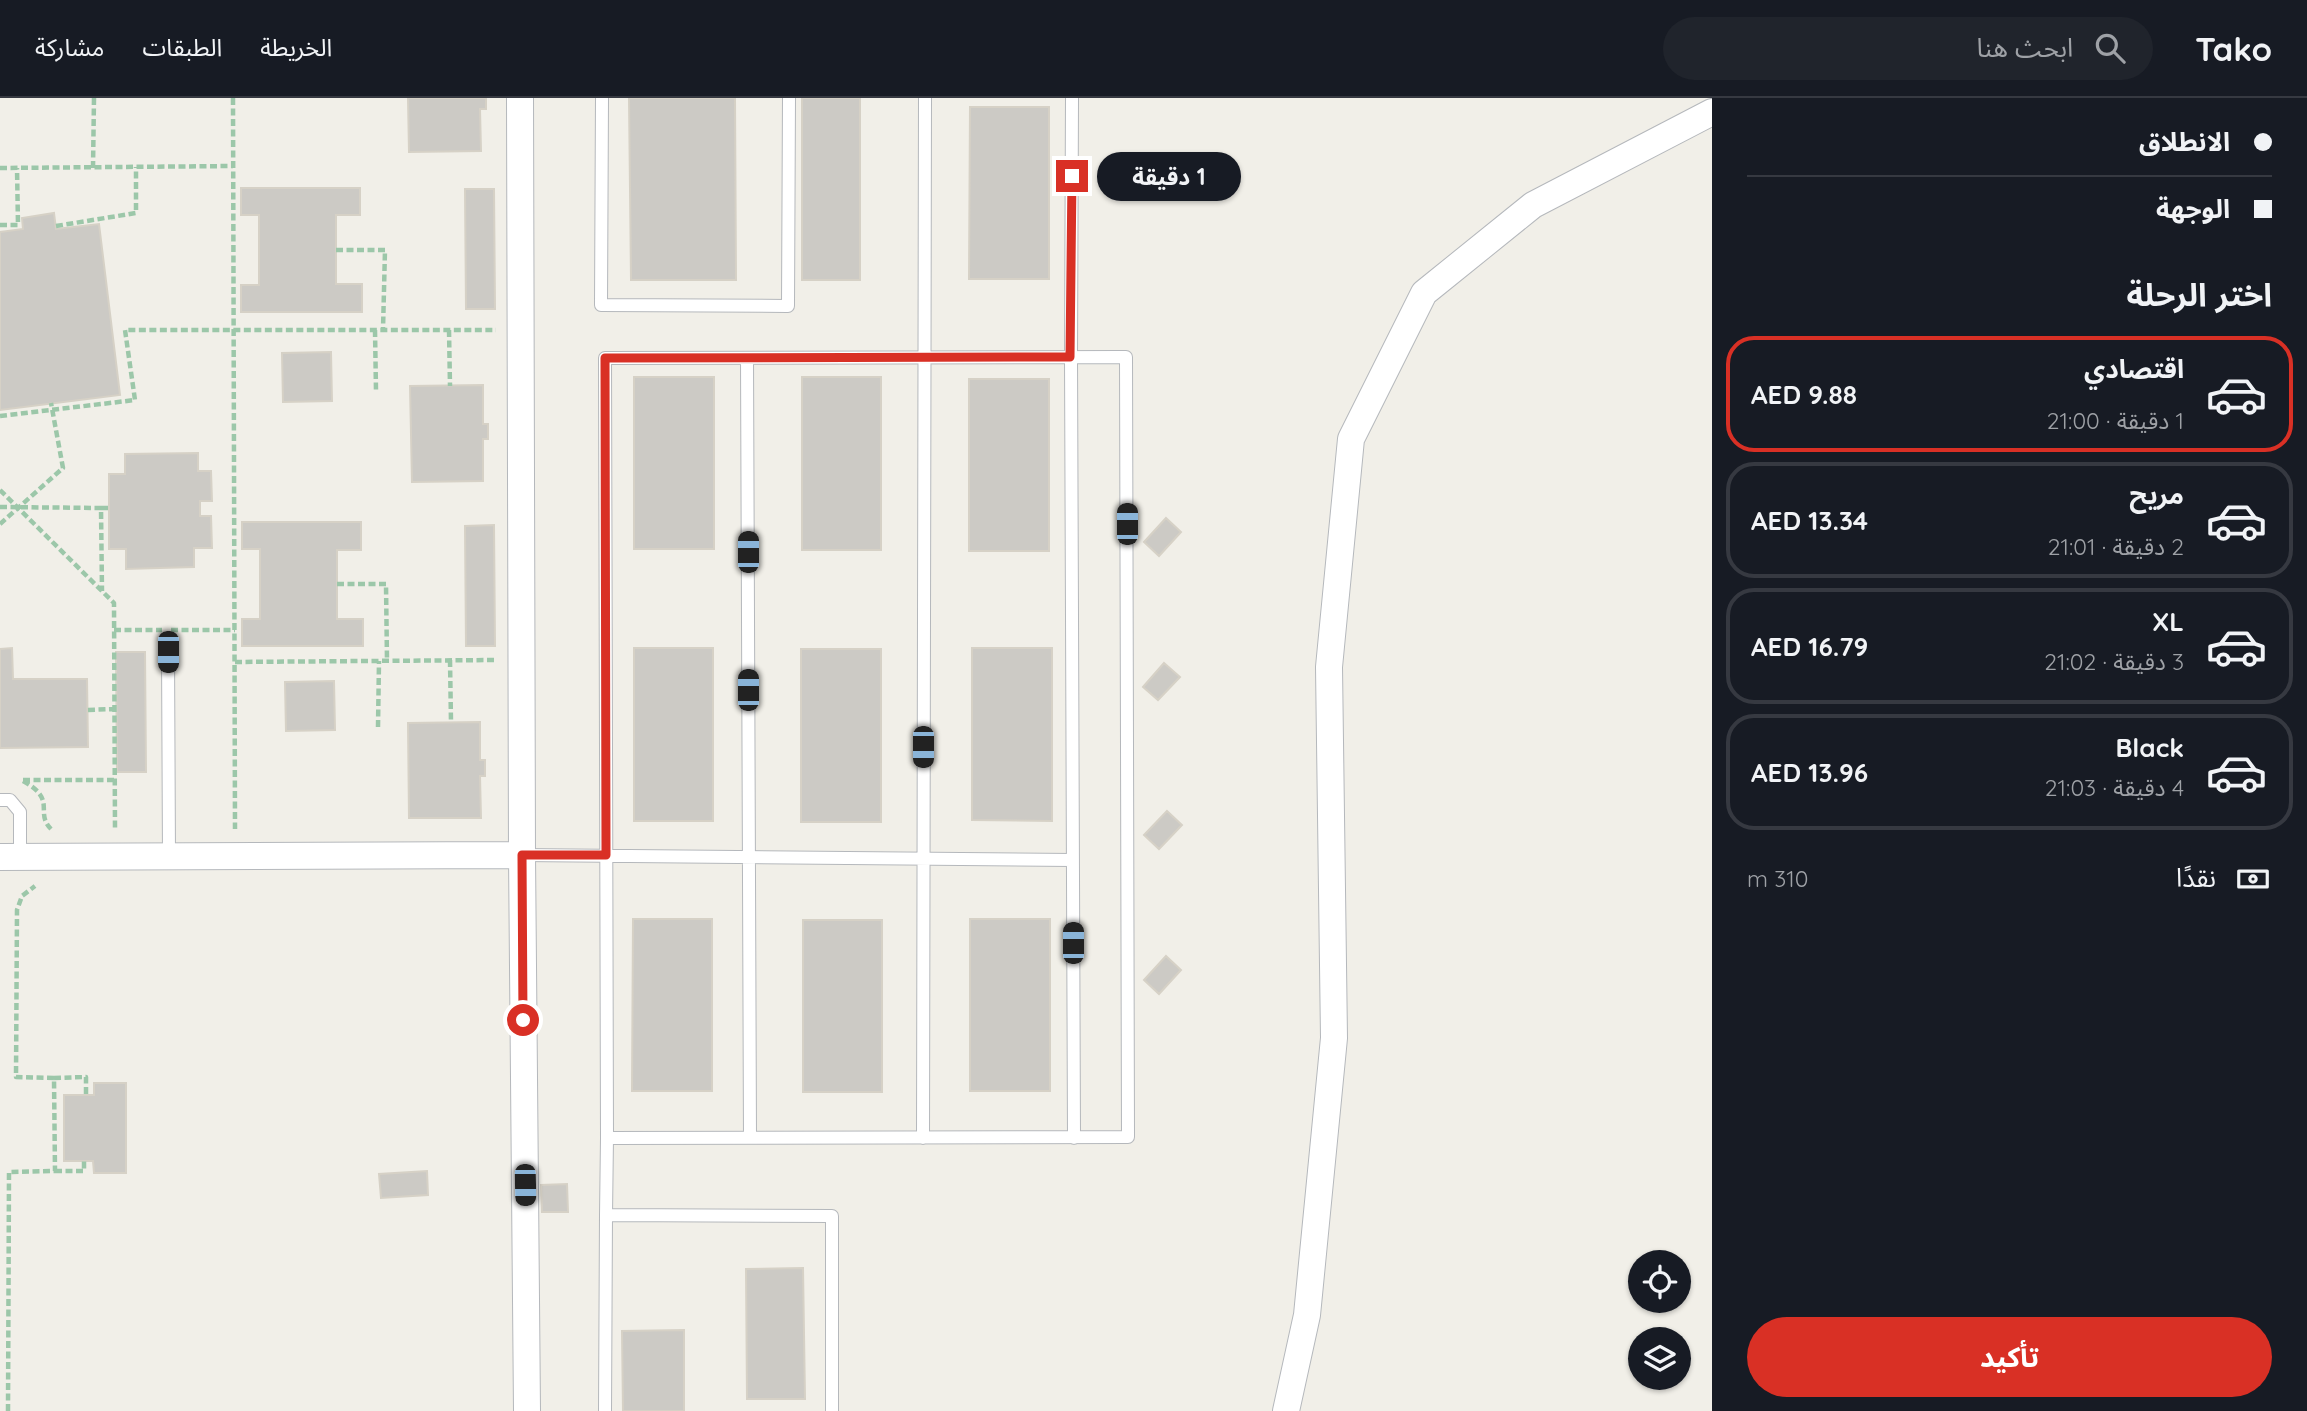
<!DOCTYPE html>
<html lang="ar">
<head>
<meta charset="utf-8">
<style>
  :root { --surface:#171b24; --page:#20242c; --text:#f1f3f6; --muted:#9ea1a6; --line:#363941; --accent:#d93025 }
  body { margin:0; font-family:Quicksand,"Noto Sans Arabic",sans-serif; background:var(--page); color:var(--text); direction:rtl; height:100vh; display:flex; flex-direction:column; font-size:26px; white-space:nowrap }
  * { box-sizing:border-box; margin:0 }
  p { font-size:23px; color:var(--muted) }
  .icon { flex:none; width:38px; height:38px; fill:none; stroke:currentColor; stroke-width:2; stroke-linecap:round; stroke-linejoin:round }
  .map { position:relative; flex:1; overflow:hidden; direction:ltr }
  .details { display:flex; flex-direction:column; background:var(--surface); width:595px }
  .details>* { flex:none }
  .hud { display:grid; align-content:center; height:154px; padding:0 35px; background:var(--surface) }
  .buttons { position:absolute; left:1628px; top:1152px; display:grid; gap:14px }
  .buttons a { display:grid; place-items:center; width:63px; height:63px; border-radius:50%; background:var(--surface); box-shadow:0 2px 5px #0004; font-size:35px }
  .end { position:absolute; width:32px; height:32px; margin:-16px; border:9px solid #d93025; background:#fff; box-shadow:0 0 0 4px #fff }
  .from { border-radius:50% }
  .bubble { position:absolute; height:49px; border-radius:24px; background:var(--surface); box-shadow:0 2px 5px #0004; font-size:23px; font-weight:700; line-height:49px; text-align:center; direction:rtl }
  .car { position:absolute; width:21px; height:42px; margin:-21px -10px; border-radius:9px; box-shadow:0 0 5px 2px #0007; background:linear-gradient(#222 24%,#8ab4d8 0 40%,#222 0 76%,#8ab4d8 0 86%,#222 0) }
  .hud b { display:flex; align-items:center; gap:24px; height:66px; font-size:26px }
  .hud b+b { border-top:2px solid var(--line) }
  .hud i { width:18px; height:18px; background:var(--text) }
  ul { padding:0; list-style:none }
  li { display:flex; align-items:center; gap:21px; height:116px; margin:0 14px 10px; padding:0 21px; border:4px solid var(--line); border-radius:28px }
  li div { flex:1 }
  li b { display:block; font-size:26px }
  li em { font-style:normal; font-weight:700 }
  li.selected { border-color:var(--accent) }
  li>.icon { width:63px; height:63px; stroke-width:1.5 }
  h2 { padding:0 35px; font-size:32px; line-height:84px }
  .pay { display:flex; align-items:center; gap:18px; height:77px; padding:0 35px; font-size:26px }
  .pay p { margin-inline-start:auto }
  .action { display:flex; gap:14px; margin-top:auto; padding:14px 35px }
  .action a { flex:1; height:80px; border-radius:42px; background:var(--accent); color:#fff; font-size:28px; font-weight:700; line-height:80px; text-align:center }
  header { display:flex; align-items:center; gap:42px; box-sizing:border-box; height:98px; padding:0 35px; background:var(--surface); border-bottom:2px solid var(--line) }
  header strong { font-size:33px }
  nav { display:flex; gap:38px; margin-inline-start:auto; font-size:24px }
  .search { width:490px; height:63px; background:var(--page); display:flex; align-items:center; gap:18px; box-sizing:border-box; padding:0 24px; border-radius:38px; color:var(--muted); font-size:26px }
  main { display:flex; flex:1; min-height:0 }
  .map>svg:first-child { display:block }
  .building { fill:#cccac5; stroke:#d6d1c6; stroke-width:2 }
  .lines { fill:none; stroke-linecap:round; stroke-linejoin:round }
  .lane-casing { stroke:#b5b8bc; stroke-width:14 }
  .street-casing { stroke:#b5b8bc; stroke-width:28 }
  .path { stroke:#9cc7a9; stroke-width:4.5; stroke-dasharray:7 3.5; stroke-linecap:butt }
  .lane { stroke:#fff; stroke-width:12 }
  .street { stroke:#fff; stroke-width:26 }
  .route { stroke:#d93025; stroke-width:9 }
</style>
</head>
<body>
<header>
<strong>Tako</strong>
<div class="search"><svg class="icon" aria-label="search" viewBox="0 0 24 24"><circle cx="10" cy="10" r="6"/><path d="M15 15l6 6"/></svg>ابحث هنا</div>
<nav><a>الخريطة</a><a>الطبقات</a><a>مشاركة</a></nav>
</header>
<main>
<section class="details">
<div class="hud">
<b><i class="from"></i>الانطلاق</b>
<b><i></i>الوجهة</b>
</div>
<h2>اختر الرحلة</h2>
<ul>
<li class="selected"><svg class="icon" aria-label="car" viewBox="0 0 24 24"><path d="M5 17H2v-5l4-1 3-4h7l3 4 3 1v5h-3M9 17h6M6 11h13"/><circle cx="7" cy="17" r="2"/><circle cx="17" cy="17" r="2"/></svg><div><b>اقتصادي</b><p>1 دقيقة · 21:00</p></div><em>AED 9.88</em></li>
<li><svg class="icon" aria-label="car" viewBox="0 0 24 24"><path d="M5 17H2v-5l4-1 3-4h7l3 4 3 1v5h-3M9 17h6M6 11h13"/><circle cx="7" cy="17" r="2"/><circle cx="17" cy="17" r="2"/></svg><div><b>مريح</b><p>2 دقيقة · 21:01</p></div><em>AED 13.34</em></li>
<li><svg class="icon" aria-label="car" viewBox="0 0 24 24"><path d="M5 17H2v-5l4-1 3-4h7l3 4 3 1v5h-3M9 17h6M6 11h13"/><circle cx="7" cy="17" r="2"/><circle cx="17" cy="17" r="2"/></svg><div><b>XL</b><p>3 دقيقة · 21:02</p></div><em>AED 16.79</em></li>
<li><svg class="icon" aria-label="car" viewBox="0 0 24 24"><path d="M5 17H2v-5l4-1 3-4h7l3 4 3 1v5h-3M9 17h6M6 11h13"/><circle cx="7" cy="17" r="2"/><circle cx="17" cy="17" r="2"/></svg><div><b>Black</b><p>4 دقيقة · 21:03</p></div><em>AED 13.96</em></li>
</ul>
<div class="pay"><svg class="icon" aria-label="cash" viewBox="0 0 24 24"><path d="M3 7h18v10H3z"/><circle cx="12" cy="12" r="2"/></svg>نقدًا<p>310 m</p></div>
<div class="action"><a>تأكيد</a></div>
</section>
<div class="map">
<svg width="1712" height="1313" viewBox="0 0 1712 1313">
  <rect width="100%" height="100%" fill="#f1efe8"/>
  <path class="building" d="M 408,0 L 486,0 L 486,11 L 480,11 L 481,53 L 409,54 Z
    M 629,0 L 735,0 L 736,182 L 631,182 Z
    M 802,0 L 860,0 L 860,182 L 802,182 Z
    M 970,9 L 1049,9 L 1049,181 L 969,181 Z
    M 241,90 L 360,90 L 360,117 L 336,117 L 336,186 L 362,186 L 362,214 L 241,214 L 241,187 L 259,187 L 259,117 L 241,117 Z
    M 465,91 L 494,91 L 495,211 L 466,211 Z
    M 54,115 L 56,131 L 99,126 L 120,297 L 0,312 L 0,134 L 23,131 L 22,120 Z
    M 331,254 L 332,303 L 283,304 L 282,255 Z
    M 634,279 L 714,279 L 714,451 L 634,451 Z
    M 802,279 L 881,279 L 881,452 L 802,452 Z
    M 969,281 L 1049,281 L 1049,453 L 969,453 Z
    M 483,287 L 483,326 L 488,326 L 488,341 L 483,341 L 483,383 L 412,384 L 410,288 Z
    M 198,355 L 198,373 L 211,373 L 212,403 L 200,403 L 200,418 L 211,418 L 212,450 L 194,450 L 194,469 L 126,471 L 126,451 L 109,451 L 109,376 L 125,376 L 125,356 Z
    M 1166,420 L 1181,434 L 1159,458 L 1144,444 Z
    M 242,424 L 361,424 L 361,452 L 337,452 L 337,521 L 363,521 L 363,548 L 242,548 L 242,521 L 260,521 L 260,451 L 242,451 Z
    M 494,427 L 495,548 L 466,548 L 465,428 Z
    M 12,550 L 13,581 L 87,581 L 88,649 L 0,650 L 0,551 Z
    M 634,550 L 713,550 L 713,723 L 634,723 Z
    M 972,550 L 1052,550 L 1052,723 L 972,722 Z
    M 801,551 L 881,551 L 881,724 L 801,724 Z
    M 116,554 L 145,554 L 146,674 L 117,674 Z
    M 1164,565 L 1180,579 L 1158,602 L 1143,589 Z
    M 334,583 L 335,632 L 286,633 L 285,584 Z
    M 480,624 L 480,662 L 485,662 L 485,678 L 480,678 L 481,720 L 409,720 L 408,625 Z
    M 1167,713 L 1182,727 L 1159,751 L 1144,737 Z
    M 633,821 L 712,821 L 712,993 L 632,993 Z
    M 970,821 L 1050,821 L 1050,993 L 970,993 Z
    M 803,822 L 882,822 L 882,994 L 803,994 Z
    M 1166,858 L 1181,872 L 1159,896 L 1144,882 Z
    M 94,985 L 126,985 L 126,1075 L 94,1075 L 93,1063 L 64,1063 L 64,997 L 94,997 Z
    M 427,1073 L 428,1097 L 381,1100 L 379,1076 Z
    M 567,1086 L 568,1114 L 542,1114 L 541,1087 Z
    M 803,1170 L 805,1301 L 747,1301 L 746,1171 Z
    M 684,1232 L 684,1313 L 623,1313 L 622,1233 Z"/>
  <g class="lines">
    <g class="lane-casing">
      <path id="lane" d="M 602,0 L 601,207 L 788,208 L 789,0
        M 1072,0 L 1071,259 L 1074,1040
        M 1126,259 L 1128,1039 L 607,1040 L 605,260 Z
        M 747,260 L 750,1040
        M 168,554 L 169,758
        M 0,702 L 10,702 L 20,714 L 20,759
        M 522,757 L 1073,762
        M 923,1040 L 925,0
        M 606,1117 L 607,1040
        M 605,1313 L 606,1117 L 832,1118 L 832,1313"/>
    </g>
    <g class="street-casing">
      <path id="street" d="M 520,0 L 522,757 L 527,1313
        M 0,759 L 522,757
        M 1286,1313 L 1307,1217 L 1334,940 L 1329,569 L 1351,341 L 1424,195 L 1533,107 L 1712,14"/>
    </g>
    <path class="path" d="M 233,0 L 235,731
      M 0,70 L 233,68
      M 93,70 L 94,0
      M 0,127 L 18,127 L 17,70
      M 56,128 L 136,115 L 136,69
      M 336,152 L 385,152 L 383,232
      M 375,232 L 376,293
      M 449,232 L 450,288
      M 0,318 L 135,302 L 125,232 L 496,232
      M 0,392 L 114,505 L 115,732
      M 0,409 L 101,410 L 102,493
      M 101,410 L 109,410
      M 0,426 L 63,370 L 51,305
      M 337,486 L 386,486 L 387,563
      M 114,532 L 162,532
      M 171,532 L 235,532
      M 450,562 L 451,624
      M 235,564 L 496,562
      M 88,612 L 115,611
      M 378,629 L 379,563
      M 23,682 L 114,682
      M 23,683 C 58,702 34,714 51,731
      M 54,980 L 86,979 L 86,997
      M 55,1073 L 84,1073 L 84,1063
      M 8,1313 L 9,1074 L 55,1073 L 54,980 L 16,979 L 17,812 L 22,798 L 35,788"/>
    <use href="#lane" class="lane"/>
    <use href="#street" class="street"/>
  </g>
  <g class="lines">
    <path class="route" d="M 523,922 L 522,757 L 606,757 L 605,260 L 1070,259 L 1072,78"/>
  </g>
</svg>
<div class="buttons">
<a><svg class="icon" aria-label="locate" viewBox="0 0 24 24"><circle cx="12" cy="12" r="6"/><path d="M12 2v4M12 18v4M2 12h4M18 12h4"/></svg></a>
<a><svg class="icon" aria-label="layers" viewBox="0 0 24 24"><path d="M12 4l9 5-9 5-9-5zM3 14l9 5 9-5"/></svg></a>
</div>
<i class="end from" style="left:523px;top:922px"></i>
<i class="end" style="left:1072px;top:78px"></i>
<div class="bubble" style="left:1097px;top:54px;width:144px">1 دقيقة</div>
<i class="car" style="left:1127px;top:426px;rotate:0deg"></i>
<i class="car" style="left:748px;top:454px;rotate:0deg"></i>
<i class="car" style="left:168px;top:554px;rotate:180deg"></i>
<i class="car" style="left:748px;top:592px;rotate:0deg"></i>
<i class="car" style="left:923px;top:649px;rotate:180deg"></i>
<i class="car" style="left:1073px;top:845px;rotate:0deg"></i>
<i class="car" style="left:525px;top:1087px;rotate:179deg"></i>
</div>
</main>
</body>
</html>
